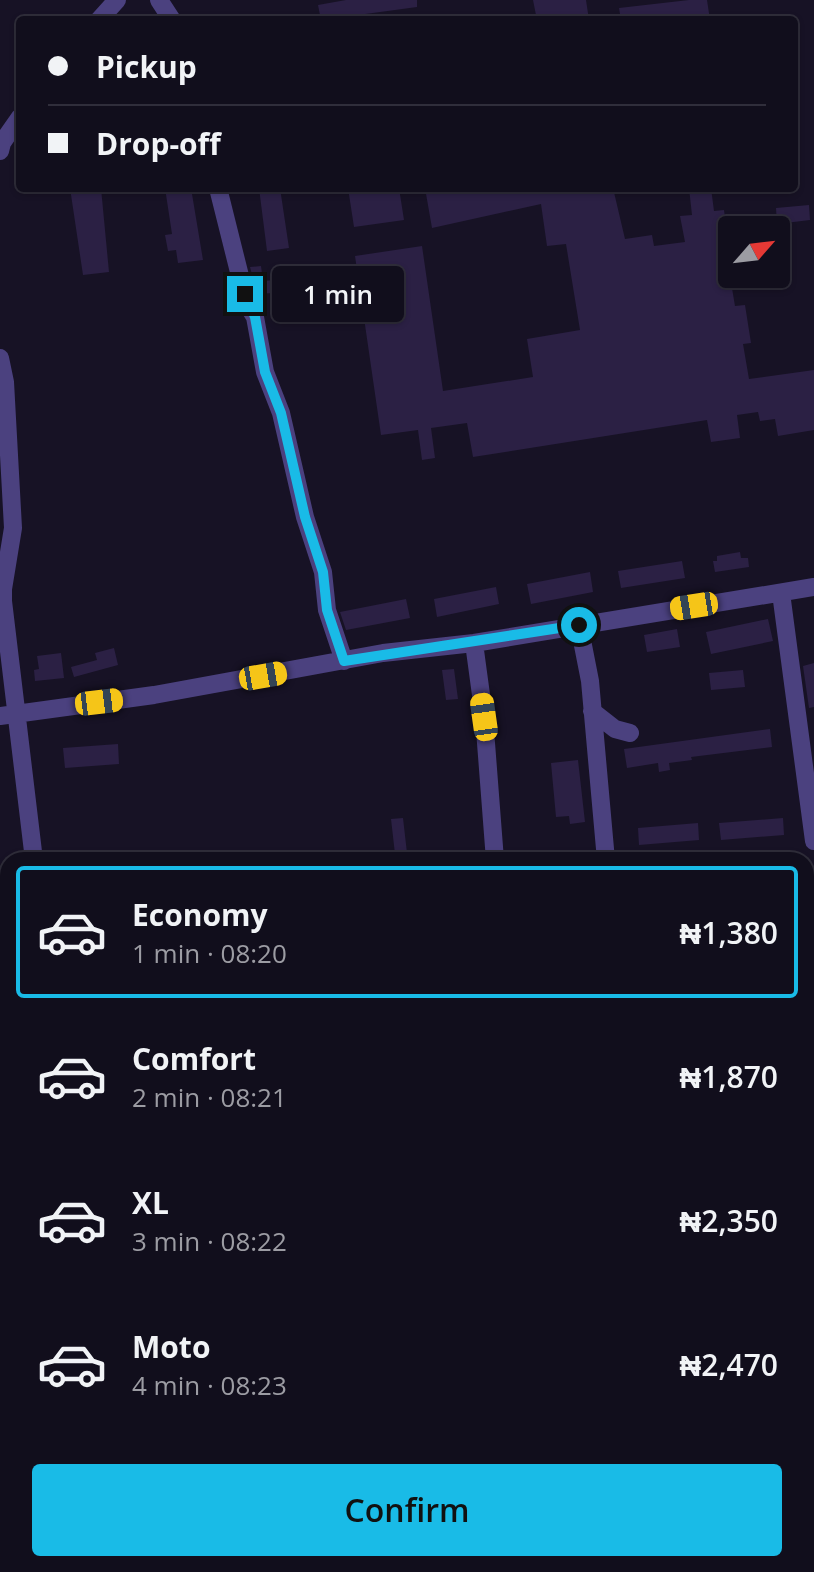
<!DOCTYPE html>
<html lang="en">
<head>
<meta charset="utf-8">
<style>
  :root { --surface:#110e1c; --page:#1e1c29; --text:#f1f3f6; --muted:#9c9ca3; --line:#302e3b; --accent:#19bbe7 }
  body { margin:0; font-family:"Open Sans",sans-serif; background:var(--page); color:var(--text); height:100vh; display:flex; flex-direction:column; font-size:30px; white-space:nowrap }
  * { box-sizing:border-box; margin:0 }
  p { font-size:26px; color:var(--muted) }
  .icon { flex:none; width:44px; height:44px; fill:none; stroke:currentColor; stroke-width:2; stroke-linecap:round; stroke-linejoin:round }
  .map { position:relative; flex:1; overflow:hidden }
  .panel { position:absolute; left:0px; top:852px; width:814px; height:720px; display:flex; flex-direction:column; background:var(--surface); border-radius:24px 24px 0 0; box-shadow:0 2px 6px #0004,0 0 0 2px var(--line) }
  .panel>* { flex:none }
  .banner { position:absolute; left:16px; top:16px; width:782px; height:176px; border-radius:8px; box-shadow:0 2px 6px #0004,0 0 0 2px var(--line); display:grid; align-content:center; height:176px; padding:0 32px; background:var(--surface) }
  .needle { width:52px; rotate:62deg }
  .controls { position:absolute; left:718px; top:216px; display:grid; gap:16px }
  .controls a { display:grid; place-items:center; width:72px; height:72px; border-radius:8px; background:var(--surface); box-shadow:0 2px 6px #0004,0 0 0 2px var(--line); font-size:40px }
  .end { position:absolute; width:36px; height:36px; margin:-18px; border:10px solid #19bbe7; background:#111; box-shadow:0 0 0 4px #111 }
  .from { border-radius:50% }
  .bubble { position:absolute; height:56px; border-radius:8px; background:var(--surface); box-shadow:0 2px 6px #0004,0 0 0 2px var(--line); font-size:26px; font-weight:600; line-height:56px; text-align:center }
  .car { position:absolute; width:24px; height:48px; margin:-24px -12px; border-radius:10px; box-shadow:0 0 6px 2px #0007; background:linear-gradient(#f5c518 24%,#345 0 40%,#f5c518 0 76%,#345 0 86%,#f5c518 0) }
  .banner b { display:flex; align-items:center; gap:28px; height:76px; font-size:30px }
  .banner b+b { border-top:2px solid var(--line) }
  .banner i { width:20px; height:20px; background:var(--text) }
  ul { padding:14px 0 0; list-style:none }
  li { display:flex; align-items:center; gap:24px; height:132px; margin:0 16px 12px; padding:0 16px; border:4px solid transparent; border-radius:8px }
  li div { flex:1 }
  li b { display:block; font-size:30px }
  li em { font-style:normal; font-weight:600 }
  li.selected { border-color:var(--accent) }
  li>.icon { width:72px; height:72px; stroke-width:1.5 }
  .button { display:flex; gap:16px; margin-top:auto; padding:16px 32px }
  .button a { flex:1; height:92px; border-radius:8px; background:var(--accent); color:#111; font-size:32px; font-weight:600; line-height:92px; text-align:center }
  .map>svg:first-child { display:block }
  .building { fill:#2b2044 }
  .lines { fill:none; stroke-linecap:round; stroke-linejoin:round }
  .minor { stroke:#4b417f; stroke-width:18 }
  .route { stroke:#19bbe7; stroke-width:10 }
</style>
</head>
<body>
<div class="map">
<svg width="814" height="1572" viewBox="0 0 814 1572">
  <rect width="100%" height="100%" fill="#171225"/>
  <path class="building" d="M 346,0 L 417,0 L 417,7 L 321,20 L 318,5 Z
    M 533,0 L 586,0 L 589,20 L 537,20 Z
    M 689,0 L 707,0 L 710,20 L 621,20 L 619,8 Z
    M 70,188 L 101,188 L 109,272 L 83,275 Z
    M 165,188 L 191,188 L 203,260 L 178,263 L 176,250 L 168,251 L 165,235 L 172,234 Z
    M 259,188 L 280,188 L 289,248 L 267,251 Z
    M 348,188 L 399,188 L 404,220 L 354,227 Z
    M 425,188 L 613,188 L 625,239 L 652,235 L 654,246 L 685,242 L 680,216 L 692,215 L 689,188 L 711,188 L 714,211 L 724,210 L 727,233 L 723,234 L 735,306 L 745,305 L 751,343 L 743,344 L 749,379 L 814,370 L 814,430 L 778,436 L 775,419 L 760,421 L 758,412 L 737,415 L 740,438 L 711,442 L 707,420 L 473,457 L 467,423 L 431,428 L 435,458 L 422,460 L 418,430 L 381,435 L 355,256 L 422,246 L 443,391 L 533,377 L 527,339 L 580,330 L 566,244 L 547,246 L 541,204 L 432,228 Z
    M 809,205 L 810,220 L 777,224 L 776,208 Z
    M 261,266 L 263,281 L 287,279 L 289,292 L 257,294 L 250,267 Z
    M 740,552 L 741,558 L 748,558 L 749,567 L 715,572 L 713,561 L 717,561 L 717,556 Z
    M 682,561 L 685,578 L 621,588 L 618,571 Z
    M 590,572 L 593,592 L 531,604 L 527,584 Z
    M 496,587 L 499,604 L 437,617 L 434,599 Z
    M 406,599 L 410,618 L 346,630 L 340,612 Z
    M 768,619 L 773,641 L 711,654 L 706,632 Z
    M 677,629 L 680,647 L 647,652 L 644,635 Z
    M 114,648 L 118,665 L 74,677 L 71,667 L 97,660 L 95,653 Z
    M 61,653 L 64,678 L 35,681 L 34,670 L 39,669 L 37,656 Z
    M 814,663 L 814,707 L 809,708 L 803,666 Z
    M 454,669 L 458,699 L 446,700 L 442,670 Z
    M 743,670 L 745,687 L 711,690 L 709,673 Z
    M 770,729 L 772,747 L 691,757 L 692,760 L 669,763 L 670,770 L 659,772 L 658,763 L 627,768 L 624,749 Z
    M 118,744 L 119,764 L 65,768 L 63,748 Z
    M 578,760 L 585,822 L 570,824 L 569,816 L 556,817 L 551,763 Z
    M 403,818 L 407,853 L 395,854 L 391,819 Z
    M 783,818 L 784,835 L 721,840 L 719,823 Z
    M 698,823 L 699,840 L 639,845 L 638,828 Z"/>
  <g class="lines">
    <path class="minor" d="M 159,0 L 172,20
      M 99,20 L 117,0
      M 0,151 L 2,143 L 20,117
      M 218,188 L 247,304 L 255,317 L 265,372 L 281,413 L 305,517 L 323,572 L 327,610 L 344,661
      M 0,358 L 5,382 L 13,528 L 3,589 L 3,601 L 34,860
      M 781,593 L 814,841
      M 579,625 L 590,681 L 606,860
      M 474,643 L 484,717 L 495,860
      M 592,711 L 615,729 L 630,733
      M 0,716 L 154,695 L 383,653 L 474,643 L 814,587
      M 806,929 L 814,928
      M 0,940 L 8,946
      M 0,990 L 8,989
      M 806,1015 L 814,1015
      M 0,1075 L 8,1075
      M 806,1482 L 814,1496
      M 0,1507 L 8,1507
      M 37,1564 L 42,1572
      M 228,1564 L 232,1572
      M 433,1564 L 437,1572
      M 656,1564 L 661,1572"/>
  </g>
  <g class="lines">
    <path class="route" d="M 245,294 L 255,317 L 265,372 L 281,413 L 305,517 L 323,572 L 327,610 L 344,661 L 579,625"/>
  </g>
</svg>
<div class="controls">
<a><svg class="needle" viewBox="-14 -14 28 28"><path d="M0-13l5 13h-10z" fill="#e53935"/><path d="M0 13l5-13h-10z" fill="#9c9ca3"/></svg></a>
</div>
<i class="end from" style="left:579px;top:625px"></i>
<i class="end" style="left:245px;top:294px"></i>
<div class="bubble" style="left:272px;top:266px;width:132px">1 min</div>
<i class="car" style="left:694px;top:606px;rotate:261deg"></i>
<i class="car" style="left:263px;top:676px;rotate:80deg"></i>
<i class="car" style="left:99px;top:702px;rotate:83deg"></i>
<i class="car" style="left:484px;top:717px;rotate:352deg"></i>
<div class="banner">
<b><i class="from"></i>Pickup</b>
<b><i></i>Drop-off</b>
</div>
<section class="panel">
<ul>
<li class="selected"><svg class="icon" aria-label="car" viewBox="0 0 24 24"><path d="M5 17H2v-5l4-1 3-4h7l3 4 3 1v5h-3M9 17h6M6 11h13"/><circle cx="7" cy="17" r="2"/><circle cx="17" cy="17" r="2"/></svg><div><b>Economy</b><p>1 min · 08:20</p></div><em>₦1,380</em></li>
<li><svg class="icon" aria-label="car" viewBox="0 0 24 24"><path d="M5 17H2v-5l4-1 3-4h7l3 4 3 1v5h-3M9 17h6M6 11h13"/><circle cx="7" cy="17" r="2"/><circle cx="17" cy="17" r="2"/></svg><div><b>Comfort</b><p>2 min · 08:21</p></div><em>₦1,870</em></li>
<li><svg class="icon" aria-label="car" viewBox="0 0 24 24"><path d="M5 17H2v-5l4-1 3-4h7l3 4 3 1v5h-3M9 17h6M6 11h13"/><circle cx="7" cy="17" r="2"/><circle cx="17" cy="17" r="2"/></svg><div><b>XL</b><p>3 min · 08:22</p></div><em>₦2,350</em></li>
<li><svg class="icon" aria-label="car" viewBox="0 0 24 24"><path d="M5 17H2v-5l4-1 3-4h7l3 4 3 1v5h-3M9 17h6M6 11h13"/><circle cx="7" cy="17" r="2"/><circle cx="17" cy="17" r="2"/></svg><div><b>Moto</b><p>4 min · 08:23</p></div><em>₦2,470</em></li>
</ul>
<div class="button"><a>Confirm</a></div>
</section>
</div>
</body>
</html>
